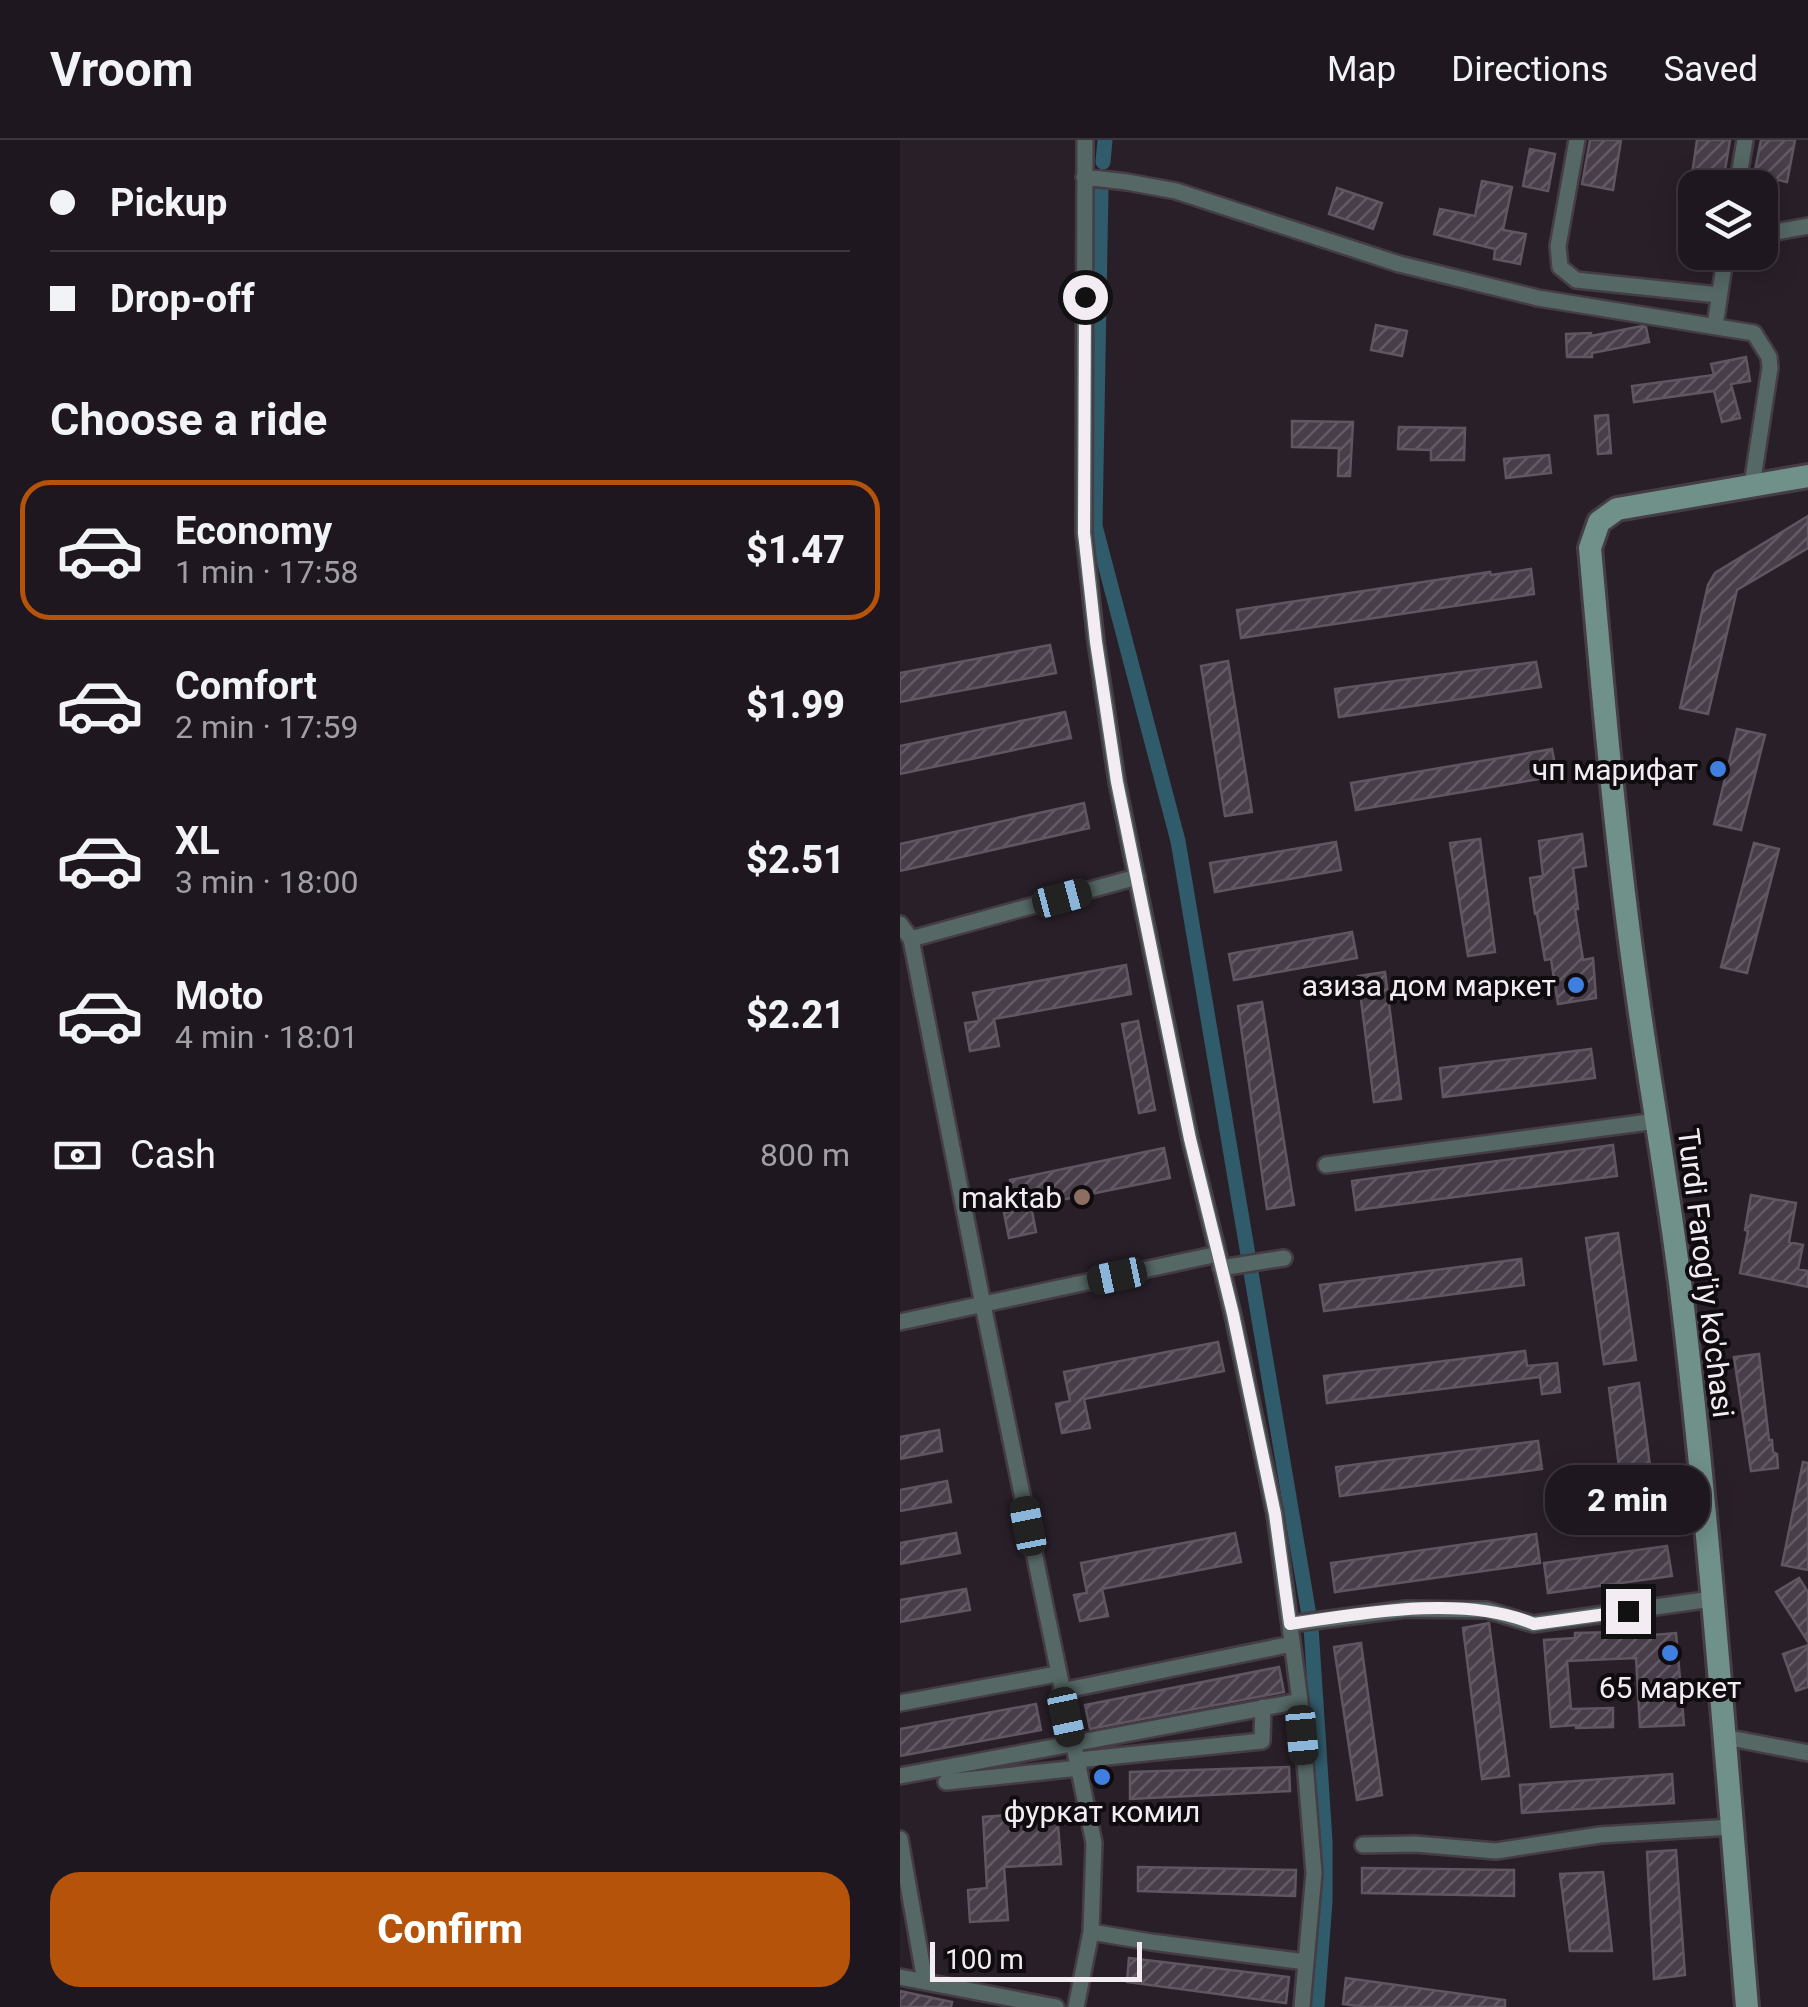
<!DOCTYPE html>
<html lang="en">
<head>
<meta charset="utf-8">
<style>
  :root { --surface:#1f171f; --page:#272028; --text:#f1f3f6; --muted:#a19fa4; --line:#3c363d; --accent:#b45309 }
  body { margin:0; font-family:Roboto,sans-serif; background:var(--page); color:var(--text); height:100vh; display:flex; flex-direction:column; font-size:38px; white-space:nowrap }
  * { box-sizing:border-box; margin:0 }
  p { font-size:32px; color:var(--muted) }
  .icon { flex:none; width:55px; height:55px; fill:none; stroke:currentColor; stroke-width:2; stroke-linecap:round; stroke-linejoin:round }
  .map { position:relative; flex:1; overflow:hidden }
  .side { display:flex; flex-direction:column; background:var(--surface); width:900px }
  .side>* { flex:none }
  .hud { display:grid; align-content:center; height:220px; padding:0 50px; background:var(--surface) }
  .tools { position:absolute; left:778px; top:30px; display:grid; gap:20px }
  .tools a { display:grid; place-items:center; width:100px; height:100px; border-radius:20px; background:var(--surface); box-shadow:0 5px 25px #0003,0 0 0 2px var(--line); font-size:50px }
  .scale { position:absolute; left:30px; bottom:25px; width:212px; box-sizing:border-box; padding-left:10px; border:5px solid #f3ecf3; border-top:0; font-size:28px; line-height:35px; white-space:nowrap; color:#f3ecf3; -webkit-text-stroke:8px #0f0b0f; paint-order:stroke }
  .end { position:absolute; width:45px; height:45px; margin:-22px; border:12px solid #f3ecf3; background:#111; box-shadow:0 0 0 5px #111 }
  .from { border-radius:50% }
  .bubble { position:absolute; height:70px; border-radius:30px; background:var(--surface); box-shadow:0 5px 25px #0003,0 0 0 2px var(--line); font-size:32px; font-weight:800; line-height:70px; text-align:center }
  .car { position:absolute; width:30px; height:60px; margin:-30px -15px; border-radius:12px; box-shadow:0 0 8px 2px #0007; background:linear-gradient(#222 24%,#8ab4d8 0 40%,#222 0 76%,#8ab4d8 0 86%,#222 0) }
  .hud b { display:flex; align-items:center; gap:35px; height:95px; font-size:38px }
  .hud b+b { border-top:2px solid var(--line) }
  .hud i { width:25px; height:25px; background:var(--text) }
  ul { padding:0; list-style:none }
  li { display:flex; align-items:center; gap:30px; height:140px; margin:0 20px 15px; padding:0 30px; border:5px solid transparent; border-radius:30px }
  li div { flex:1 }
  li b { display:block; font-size:38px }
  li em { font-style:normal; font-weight:800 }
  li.active { border-color:var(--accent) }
  li>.icon { width:90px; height:90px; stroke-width:1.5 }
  h2 { padding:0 50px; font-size:45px; line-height:120px }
  .pay { display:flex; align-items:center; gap:25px; height:110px; padding:0 50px; font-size:38px }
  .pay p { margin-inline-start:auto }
  .action { display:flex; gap:20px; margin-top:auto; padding:20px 50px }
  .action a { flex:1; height:115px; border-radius:30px; background:var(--accent); color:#fff; font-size:40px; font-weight:800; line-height:115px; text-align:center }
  header { display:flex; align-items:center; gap:60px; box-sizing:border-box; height:140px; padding:0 50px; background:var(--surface); border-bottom:2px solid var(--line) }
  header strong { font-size:48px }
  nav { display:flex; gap:55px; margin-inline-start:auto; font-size:35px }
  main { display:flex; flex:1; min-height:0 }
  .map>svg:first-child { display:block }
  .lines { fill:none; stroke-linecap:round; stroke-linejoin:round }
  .canal { stroke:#305b6a; stroke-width:15 }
  .building { fill:url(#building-hatch); stroke:#5f5661; stroke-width:2.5 }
  .street-casing { stroke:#453c45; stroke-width:20 }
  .secondary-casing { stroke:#453c45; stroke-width:28 }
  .street { stroke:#556865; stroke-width:15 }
  .secondary { stroke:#70908a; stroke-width:22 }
  .route { stroke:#f3ecf3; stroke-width:12 }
  .shop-dot { fill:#3f7fe0; stroke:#0f0b0f; stroke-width:4 }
  .education-dot { fill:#8d6e63; stroke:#0f0b0f; stroke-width:4 }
  .labels { text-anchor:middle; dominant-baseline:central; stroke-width:8; stroke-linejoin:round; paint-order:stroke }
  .poi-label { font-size:30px; fill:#f3ecf3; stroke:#0f0b0f; text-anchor:end }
  .street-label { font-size:30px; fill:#f3ecf3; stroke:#0f0b0f }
</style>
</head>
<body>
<header>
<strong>Vroom</strong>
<nav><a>Map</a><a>Directions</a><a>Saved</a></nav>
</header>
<main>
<section class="side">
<div class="hud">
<b><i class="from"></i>Pickup</b>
<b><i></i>Drop-off</b>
</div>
<h2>Choose a ride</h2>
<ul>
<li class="active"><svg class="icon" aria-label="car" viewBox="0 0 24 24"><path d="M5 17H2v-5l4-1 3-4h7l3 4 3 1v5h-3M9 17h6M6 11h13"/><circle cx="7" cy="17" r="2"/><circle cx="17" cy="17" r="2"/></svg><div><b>Economy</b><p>1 min · 17:58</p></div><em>$1.47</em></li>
<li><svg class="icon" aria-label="car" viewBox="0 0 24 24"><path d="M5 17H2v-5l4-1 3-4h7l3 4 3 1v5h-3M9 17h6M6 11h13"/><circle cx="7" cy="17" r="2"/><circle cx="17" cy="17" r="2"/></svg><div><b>Comfort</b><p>2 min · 17:59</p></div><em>$1.99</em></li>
<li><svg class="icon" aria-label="car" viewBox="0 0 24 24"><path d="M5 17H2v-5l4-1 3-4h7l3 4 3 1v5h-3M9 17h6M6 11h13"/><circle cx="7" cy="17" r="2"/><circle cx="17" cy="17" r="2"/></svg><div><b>XL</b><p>3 min · 18:00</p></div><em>$2.51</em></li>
<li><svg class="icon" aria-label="car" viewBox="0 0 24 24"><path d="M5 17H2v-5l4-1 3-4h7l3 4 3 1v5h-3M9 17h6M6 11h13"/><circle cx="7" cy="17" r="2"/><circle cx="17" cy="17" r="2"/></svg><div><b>Moto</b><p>4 min · 18:01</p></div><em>$2.21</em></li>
</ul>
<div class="pay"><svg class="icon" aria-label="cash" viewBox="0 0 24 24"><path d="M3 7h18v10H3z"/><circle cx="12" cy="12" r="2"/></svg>Cash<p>800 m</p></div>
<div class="action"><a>Confirm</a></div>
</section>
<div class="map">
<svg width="908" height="1867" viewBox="0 0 908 1867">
  <defs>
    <pattern id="building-hatch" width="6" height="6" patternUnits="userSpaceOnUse" patternTransform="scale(2.5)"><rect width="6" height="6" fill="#473e49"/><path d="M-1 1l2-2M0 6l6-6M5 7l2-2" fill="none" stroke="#625a64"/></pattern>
  </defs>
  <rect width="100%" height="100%" fill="#291f29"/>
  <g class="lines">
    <path class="canal" d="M 203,22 L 205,0
      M 201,49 L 195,386 L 278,701 L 411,1487 L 425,1701 L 425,1762 L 417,1867"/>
  </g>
  <path class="building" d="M 690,0 L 721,0 L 713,50 L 682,44 Z
    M 797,0 L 830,0 L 822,48 L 790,48 Z
    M 861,0 L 895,0 L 887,42 L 854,35 Z
    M 630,9 L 655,14 L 648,51 L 623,46 Z
    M 582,41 L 612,47 L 603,90 L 626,94 L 620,124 L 594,119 L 595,109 L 534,94 L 540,69 L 575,76 Z
    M 437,48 L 482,63 L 473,89 L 429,74 Z
    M 476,185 L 507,191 L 502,216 L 471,210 Z
    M 742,186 L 746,187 L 749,202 L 692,213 L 692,217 L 667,217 L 666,194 L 691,193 L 691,196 Z
    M 846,217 L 850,241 L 831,244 L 840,278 L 822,282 L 814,251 L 734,262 L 732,246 L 814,235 L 811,224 Z
    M 708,275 L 711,313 L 698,314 L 695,276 Z
    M 392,281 L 453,282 L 450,336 L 438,336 L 439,308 L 392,307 Z
    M 499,287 L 565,288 L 564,320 L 531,320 L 531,310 L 498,309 Z
    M 649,315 L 651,333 L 606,338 L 604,319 Z
    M 908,376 L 908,408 L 837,450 L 808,574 L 780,568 L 808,445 L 815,433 Z
    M 631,429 L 634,454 L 341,498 L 337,470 L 590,432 L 591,435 Z
    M 150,505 L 156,533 L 0,562 L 0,533 Z
    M 328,521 L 352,672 L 325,676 L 301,526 Z
    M 636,522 L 641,547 L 439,577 L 435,549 Z
    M 165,572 L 171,598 L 0,634 L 0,606 Z
    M 837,589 L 865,595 L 841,690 L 814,684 Z
    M 652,609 L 657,636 L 456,670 L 451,643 Z
    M 184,663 L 189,688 L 0,731 L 0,704 Z
    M 682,694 L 686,726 L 673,728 L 678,769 L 675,769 L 683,820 L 693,818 L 696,858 L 658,864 L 651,819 L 645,820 L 637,774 L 635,774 L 630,738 L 643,736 L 639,701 Z
    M 580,699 L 595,812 L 568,816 L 550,703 Z
    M 436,702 L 441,730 L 315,752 L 310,723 Z
    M 854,703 L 879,709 L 847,833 L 821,827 Z
    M 452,792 L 457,818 L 334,840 L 329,814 Z
    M 226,825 L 231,854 L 94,879 L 99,906 L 70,911 L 65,883 L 79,881 L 73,853 Z
    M 485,832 L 501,959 L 474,962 L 458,836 Z
    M 362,862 L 394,1065 L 367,1069 L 338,866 Z
    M 238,881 L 255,970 L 239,973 L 222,884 Z
    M 691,909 L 695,938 L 543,957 L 540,928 Z
    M 713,1005 L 717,1036 L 456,1070 L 452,1041 Z
    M 264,1008 L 270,1038 L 131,1066 L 136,1092 L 109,1098 L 104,1073 L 117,1070 L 110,1040 Z
    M 851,1055 L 896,1063 L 889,1102 L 903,1105 L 898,1129 L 908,1131 L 908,1147 L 840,1133 L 848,1091 L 845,1090 Z
    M 718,1093 L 736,1220 L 704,1224 L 686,1098 Z
    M 621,1119 L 624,1145 L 424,1171 L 420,1145 Z
    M 318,1202 L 324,1231 L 184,1259 L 190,1288 L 162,1293 L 156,1264 L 170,1261 L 164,1232 Z
    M 625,1211 L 627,1226 L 657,1223 L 660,1252 L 642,1254 L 640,1237 L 427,1263 L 424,1236 Z
    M 859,1214 L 869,1300 L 872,1300 L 873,1312 L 877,1314 L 878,1328 L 851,1331 L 834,1217 Z
    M 739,1243 L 756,1370 L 725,1374 L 709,1248 Z
    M 39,1290 L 42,1311 L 0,1319 L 0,1297 Z
    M 638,1301 L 642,1329 L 440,1356 L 436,1327 Z
    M 903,1322 L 908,1323 L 908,1430 L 882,1425 Z
    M 47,1341 L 51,1362 L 0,1371 L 0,1350 Z
    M 56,1393 L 60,1413 L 0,1424 L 0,1403 Z
    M 335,1393 L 341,1422 L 202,1449 L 208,1476 L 180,1481 L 174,1455 L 187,1453 L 181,1423 Z
    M 636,1394 L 640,1423 L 435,1452 L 431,1423 Z
    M 767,1406 L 772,1436 L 648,1453 L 644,1423 Z
    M 899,1438 L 908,1452 L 908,1502 L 876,1452 Z
    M 66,1449 L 70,1470 L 0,1482 L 0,1460 Z
    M 589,1483 L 609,1636 L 582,1639 L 563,1488 Z
    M 716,1492 L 716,1498 L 776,1493 L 784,1585 L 740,1587 L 736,1518 L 667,1521 L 671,1569 L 713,1568 L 713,1587 L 676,1588 L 676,1585 L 651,1587 L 644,1500 L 675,1498 L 675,1493 Z
    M 461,1503 L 482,1655 L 457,1660 L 434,1507 Z
    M 908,1505 L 908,1547 L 896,1551 L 883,1514 Z
    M 379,1527 L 384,1552 L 190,1589 L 185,1565 Z
    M 136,1564 L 141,1590 L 0,1616 L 0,1589 Z
    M 389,1627 L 390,1651 L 230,1659 L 230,1632 Z
    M 772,1634 L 774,1663 L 622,1673 L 620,1645 Z
    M 157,1671 L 161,1724 L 104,1727 L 108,1780 L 70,1782 L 68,1750 L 87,1748 L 83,1677 Z
    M 776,1710 L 785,1835 L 754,1839 L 747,1712 Z
    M 238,1727 L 396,1730 L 395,1756 L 238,1751 Z
    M 462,1728 L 614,1730 L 614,1756 L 462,1753 Z
    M 703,1732 L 712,1811 L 670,1811 L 660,1734 Z
    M 229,1818 L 389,1837 L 386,1863 L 227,1842 Z
    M 446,1838 L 605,1860 L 605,1867 L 464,1867 L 443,1864 Z
    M 0,1851 L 52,1862 L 51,1867 L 0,1867 Z"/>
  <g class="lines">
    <g class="street-casing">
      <path id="street" d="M 185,0 L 184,393 L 196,502 L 217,642 L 290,999 L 333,1175 L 375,1374 L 400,1561 L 414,1733 L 402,1867
        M 677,0 L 658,106 L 660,127 L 676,140 L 819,155
        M 184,37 L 227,42 L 276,51 L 499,124 L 638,158 L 854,193 L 869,217 L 870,228 L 852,345
        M 837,48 L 845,0
        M 860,95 L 908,86
        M 815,186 L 826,112
        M 0,784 L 11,799 L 83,1165 L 194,1703 L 191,1792 L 176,1867
        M 11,799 L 237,737
        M 426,1025 L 756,981
        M 321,1128 L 384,1118
        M 0,1182 L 318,1114
        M 390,1484 L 506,1469 L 587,1470 L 633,1484 L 812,1459
        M 161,1551 L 392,1504
        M 0,1563 L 157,1534
        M 825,1597 L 908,1613
        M 178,1620 L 362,1601 L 363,1567
        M 0,1636 L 400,1561
        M 46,1642 L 179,1628
        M 0,1699 L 25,1841
        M 463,1705 L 515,1704 L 596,1711 L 700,1695 L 832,1687
        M 191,1792 L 251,1802 L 406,1822
        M 0,1837 L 156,1867"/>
    </g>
    <g class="secondary-casing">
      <path id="secondary" d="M 847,1867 C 827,1631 810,1394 782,1159 C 770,1056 751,954 737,852 C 716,705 703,556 690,408 L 699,382 L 717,369 L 908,336"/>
    </g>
    <use href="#street" class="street"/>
    <use href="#secondary" class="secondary"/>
  </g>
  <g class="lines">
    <path class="route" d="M 185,157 L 184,393 L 196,502 L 217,642 L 290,999 L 333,1174 L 375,1374 L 390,1484 C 462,1473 565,1454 634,1484 L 728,1471"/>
  </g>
  <g class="shop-dot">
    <circle cx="818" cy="629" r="10"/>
    <circle cx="676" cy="845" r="10"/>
    <circle cx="770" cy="1513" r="10"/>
    <circle cx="202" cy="1637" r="10"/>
  </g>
  <circle class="education-dot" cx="182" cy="1057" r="10"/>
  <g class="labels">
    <g class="poi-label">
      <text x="798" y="629">чп марифат</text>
      <text x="656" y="845">азиза дом маркет</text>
      <text x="162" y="1057">maktab</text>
      <text x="770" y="1547" text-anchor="middle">65 маркет</text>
      <text x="202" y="1671" text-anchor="middle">фуркат комил</text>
    </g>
    <g class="street-label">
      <text transform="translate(806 1133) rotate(83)">Turdi Farog'iy ko'chasi</text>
    </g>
  </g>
</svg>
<div class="tools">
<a><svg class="icon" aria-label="layers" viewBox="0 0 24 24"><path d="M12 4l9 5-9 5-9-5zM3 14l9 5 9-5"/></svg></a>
</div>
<div class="scale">100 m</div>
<i class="end from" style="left:185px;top:157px"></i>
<i class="end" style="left:728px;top:1471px"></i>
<div class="bubble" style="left:645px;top:1325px;width:165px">2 min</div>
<i class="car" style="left:162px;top:758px;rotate:75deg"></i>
<i class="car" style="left:217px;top:1136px;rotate:258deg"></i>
<i class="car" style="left:128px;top:1386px;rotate:349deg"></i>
<i class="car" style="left:166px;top:1577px;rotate:168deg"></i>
<i class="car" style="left:402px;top:1595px;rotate:175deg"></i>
</div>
</main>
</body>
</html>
